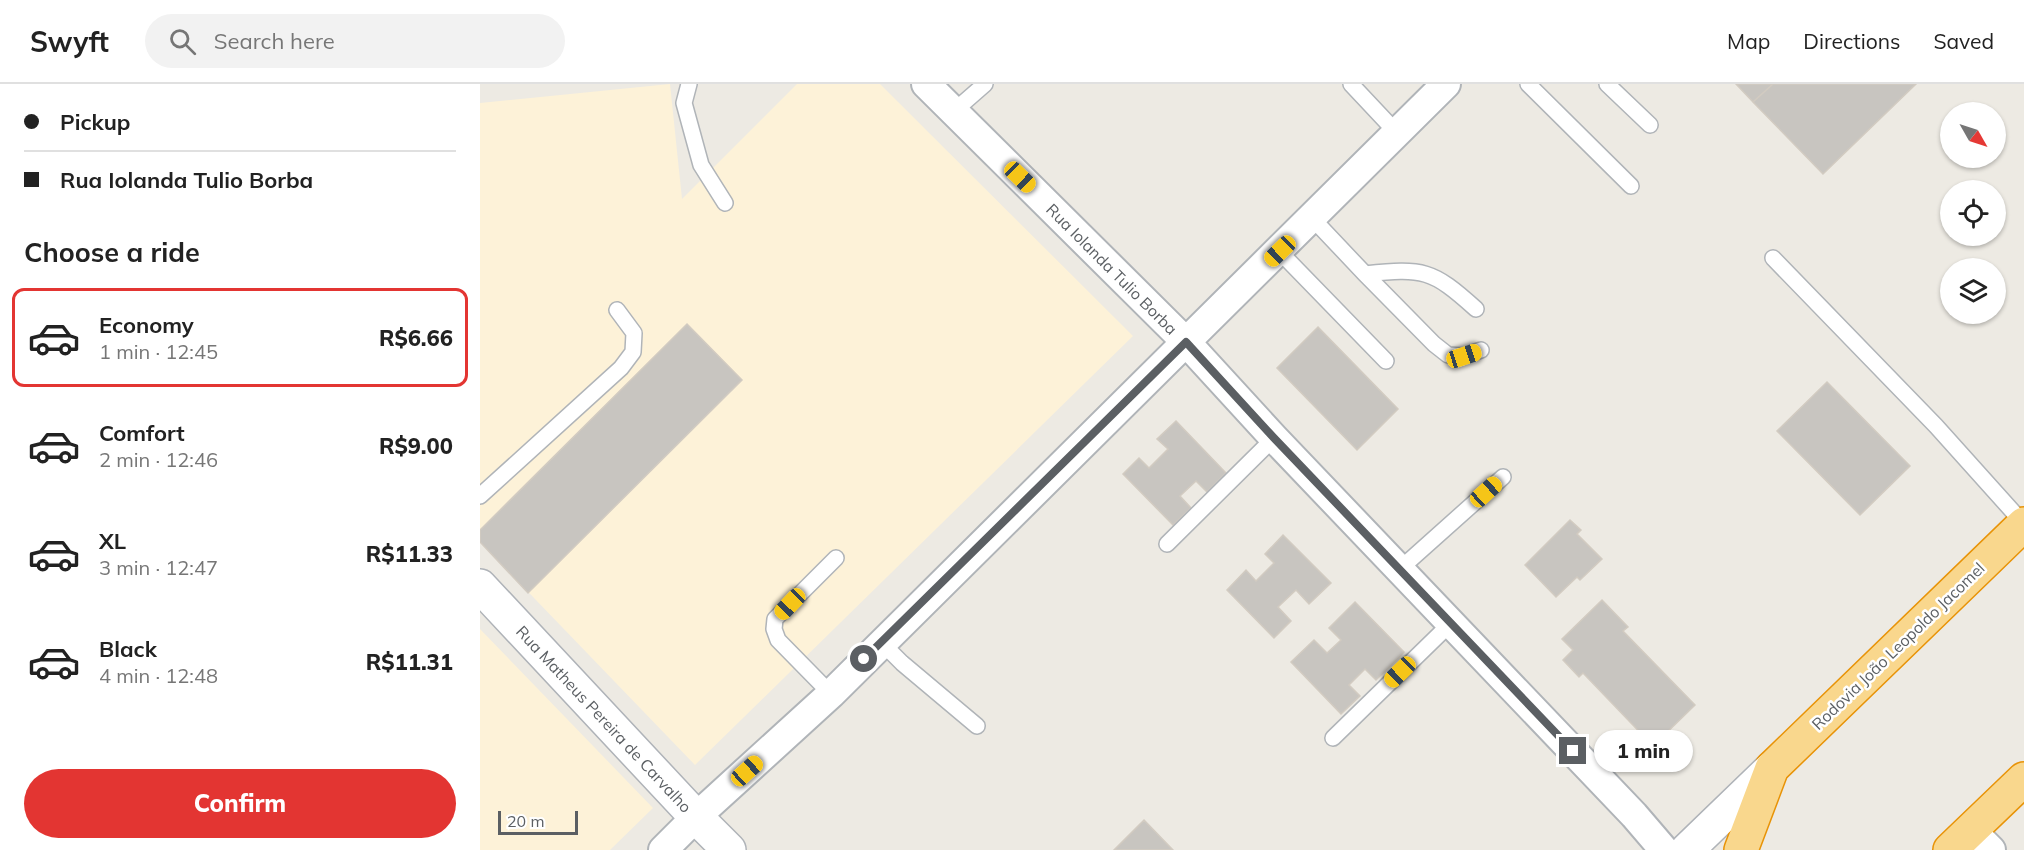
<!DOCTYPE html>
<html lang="en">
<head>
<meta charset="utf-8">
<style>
  :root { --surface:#fff; --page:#f2f2f2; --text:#222; --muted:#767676; --line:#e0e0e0; --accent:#e33532 }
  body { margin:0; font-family:Mulish,sans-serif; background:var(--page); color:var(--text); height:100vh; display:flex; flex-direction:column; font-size:22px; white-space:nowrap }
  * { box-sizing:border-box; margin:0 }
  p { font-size:20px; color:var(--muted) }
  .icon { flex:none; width:33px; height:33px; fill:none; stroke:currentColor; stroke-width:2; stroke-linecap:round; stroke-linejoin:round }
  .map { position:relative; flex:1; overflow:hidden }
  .panel { display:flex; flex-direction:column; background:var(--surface); width:480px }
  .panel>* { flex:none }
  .banner { display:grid; align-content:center; height:132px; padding:0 24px; background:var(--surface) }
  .needle { width:39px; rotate:129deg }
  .tools { position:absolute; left:1460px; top:18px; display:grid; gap:12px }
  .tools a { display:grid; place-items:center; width:66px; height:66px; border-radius:50%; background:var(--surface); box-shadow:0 2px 4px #0004; font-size:30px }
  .scale { position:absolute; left:18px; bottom:15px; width:80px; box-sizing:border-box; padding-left:6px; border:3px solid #5b5f63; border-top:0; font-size:16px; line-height:21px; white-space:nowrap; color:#5b5f63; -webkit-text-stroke:4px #fff; paint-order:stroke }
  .end { position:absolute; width:27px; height:27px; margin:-14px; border:8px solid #5b5f63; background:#fff; box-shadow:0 0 0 3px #fff }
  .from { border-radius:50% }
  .bubble { position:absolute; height:42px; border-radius:21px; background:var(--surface); box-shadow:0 2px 4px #0004; font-size:20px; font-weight:800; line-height:42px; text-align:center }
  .car { position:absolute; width:18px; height:36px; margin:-18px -9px; border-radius:8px; box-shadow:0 0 4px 2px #0007; background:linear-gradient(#f5c518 24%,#345 0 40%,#f5c518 0 76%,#345 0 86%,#f5c518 0) }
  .banner b { display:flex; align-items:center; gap:21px; height:57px; font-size:22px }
  .banner b+b { border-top:2px solid var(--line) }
  .banner i { width:15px; height:15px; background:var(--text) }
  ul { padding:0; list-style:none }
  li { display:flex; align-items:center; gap:18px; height:99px; margin:0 12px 9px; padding:0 12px; border:3px solid transparent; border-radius:12px }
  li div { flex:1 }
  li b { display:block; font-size:22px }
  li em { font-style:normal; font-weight:800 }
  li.on { border-color:var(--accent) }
  li>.icon { width:54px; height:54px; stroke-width:1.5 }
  h2 { padding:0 24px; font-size:27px; line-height:72px }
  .action { display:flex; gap:12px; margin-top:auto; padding:12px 24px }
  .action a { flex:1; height:69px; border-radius:36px; background:var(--accent); color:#fff; font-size:24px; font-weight:800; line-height:69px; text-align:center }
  header { display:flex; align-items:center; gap:36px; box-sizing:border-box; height:84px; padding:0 30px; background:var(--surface); border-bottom:2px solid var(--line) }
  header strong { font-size:28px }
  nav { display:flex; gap:33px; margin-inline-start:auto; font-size:21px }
  .search { width:420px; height:54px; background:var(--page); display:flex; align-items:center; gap:15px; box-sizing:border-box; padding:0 21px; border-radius:33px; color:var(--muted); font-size:22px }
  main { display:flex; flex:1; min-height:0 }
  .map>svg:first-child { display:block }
  .commercial { fill:#fdf2d8 }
  .building { fill:#c8c5c0; stroke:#d2cbc1; stroke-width:1.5 }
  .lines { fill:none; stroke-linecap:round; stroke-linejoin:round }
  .lane-casing { stroke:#b0b4b8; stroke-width:18 }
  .street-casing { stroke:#b0b4b8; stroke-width:32 }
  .secondary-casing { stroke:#afb3b8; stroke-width:36 }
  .highway-casing { stroke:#e89307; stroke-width:36 }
  .lane { stroke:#fff; stroke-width:15 }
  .street { stroke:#fff; stroke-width:28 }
  .secondary { stroke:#fff; stroke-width:33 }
  .highway { stroke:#f9d78d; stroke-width:33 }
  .route { stroke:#5b5f63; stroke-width:8 }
  .labels { text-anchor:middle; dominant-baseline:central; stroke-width:5; stroke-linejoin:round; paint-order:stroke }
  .street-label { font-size:16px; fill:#5b5f63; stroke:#fff }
</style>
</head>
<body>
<header>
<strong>Swyft</strong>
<div class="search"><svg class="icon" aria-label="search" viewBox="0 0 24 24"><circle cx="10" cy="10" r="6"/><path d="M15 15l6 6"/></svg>Search here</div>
<nav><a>Map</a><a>Directions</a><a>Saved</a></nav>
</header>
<main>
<section class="panel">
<div class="banner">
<b><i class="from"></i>Pickup</b>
<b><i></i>Rua Iolanda Tulio Borba</b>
</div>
<h2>Choose a ride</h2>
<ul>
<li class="on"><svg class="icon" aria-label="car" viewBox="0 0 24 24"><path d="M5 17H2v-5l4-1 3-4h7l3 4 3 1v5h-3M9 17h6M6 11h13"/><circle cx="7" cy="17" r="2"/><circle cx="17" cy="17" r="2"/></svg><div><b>Economy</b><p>1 min · 12:45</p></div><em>R$6.66</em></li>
<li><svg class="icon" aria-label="car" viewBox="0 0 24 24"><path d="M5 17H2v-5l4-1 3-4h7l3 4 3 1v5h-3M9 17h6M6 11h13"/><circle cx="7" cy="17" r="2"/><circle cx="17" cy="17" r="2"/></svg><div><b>Comfort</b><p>2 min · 12:46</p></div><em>R$9.00</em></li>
<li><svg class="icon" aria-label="car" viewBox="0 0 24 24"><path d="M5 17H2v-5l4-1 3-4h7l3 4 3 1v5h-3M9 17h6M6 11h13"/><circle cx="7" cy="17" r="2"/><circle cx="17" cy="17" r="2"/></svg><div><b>XL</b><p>3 min · 12:47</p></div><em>R$11.33</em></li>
<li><svg class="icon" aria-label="car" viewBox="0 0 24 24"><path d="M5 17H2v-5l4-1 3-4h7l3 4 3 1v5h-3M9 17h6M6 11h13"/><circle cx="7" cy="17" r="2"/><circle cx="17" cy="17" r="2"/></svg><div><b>Black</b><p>4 min · 12:48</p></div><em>R$11.31</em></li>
</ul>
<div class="action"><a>Confirm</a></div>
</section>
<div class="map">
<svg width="1544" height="766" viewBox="0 0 1544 766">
  <rect width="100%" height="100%" fill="#edeae3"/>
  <path class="commercial" d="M 190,0 L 202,115 L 317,0 L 400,0 L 653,252 L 215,681 L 0,458 L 0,19 Z
    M 0,545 L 173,724 L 130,766 L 0,766 Z"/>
  <path class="building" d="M 1256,0 L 1293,0 L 1273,18 Z
    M 1293,0 L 1436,0 L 1343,90 L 1273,18 Z
    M 207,240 L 262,296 L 48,509 L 0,458 L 0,446 Z
    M 838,243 L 918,325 L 877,366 L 797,284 Z
    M 1347,298 L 1430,382 L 1380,431 L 1297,347 Z
    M 696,337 L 746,389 L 727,408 L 716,397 L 700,412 L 711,424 L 693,441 L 643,390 L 659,374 L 669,384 L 688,365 L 677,355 Z
    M 1090,436 L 1101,446 L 1097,450 L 1122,475 L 1100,496 L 1097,493 L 1076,513 L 1045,481 Z
    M 803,451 L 851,499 L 829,520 L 816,506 L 798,523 L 811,537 L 794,554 L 747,506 L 766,486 L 776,497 L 794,479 L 785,470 Z
    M 1122,516 L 1148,543 L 1143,547 L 1215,621 L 1173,662 L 1103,589 L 1099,593 L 1083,576 L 1093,566 L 1082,555 Z
    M 875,518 L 924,568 L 896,596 L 885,585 L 869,601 L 880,612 L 861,630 L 811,578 L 834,556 L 847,569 L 861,556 L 849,544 Z
    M 664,736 L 693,766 L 634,766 Z"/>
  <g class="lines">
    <g class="lane-casing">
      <path id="lane" d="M 209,0 L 204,19 L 221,81 L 245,119
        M 871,0 L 917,49
        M 1048,0 L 1151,102
        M 1127,0 L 1170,41
        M 473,28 L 505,0
        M 832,134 L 885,190 L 954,260 L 968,271 L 984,272 L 1001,266
        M 799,167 L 906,277
        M 1293,174 L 1456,342 L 1544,440
        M 885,190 C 943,184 952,185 996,225
        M 0,412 L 141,284 L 153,268 L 154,249 L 137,226
        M 687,460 L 794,354
        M 920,485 L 1023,393
        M 401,558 L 422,579 L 497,642
        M 351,610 L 298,556 L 294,545 L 295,535 L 356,474
        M 853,654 L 971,539"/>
    </g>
    <g class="street-casing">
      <path id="street" d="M 446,0 L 706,258 L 794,354 L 1154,731 L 1184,766
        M 1491,746 L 1511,766
        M 183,766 L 216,733 L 351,610 L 966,0"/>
    </g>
    <g class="secondary-casing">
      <path id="secondary" d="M 0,502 L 216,733 L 249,766
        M 1207,766 L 1292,684"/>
    </g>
    <g class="highway-casing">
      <path id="highway" d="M 1261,766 L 1292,684 L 1544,440
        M 1470,766 L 1544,695"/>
    </g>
    <use href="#lane" class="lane"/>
    <use href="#street" class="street"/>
    <use href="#secondary" class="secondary"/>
    <use href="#highway" class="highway"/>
  </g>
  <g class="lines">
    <path class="route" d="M 384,575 L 706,258 L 794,354 L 1093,667"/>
  </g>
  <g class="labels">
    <g class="street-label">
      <text transform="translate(632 185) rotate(45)">Rua Iolanda Tulio Borba</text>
      <text transform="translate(1418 562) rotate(-44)">Rodovia João Leopoldo Jacomel</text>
      <text transform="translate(124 635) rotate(47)">Rua Matheus Pereira de Carvalho</text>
    </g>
  </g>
</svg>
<div class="tools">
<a><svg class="needle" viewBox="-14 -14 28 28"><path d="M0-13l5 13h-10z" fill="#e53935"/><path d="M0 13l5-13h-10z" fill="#767676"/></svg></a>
<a><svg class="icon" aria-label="locate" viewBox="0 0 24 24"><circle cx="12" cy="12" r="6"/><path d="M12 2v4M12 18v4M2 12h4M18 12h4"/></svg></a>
<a><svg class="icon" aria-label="layers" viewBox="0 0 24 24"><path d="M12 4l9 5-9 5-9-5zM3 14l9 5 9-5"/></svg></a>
</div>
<div class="scale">20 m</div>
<i class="end from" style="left:384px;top:575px"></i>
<i class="end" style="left:1093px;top:667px"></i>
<div class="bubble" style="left:1114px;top:646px;width:99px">1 min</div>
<i class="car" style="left:540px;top:93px;rotate:134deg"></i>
<i class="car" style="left:800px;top:167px;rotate:226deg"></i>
<i class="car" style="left:984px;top:272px;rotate:72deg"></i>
<i class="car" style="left:1006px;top:408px;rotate:48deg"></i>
<i class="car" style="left:310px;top:520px;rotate:224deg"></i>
<i class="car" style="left:920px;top:588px;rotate:226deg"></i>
<i class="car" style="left:267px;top:687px;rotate:48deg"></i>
</div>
</main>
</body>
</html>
